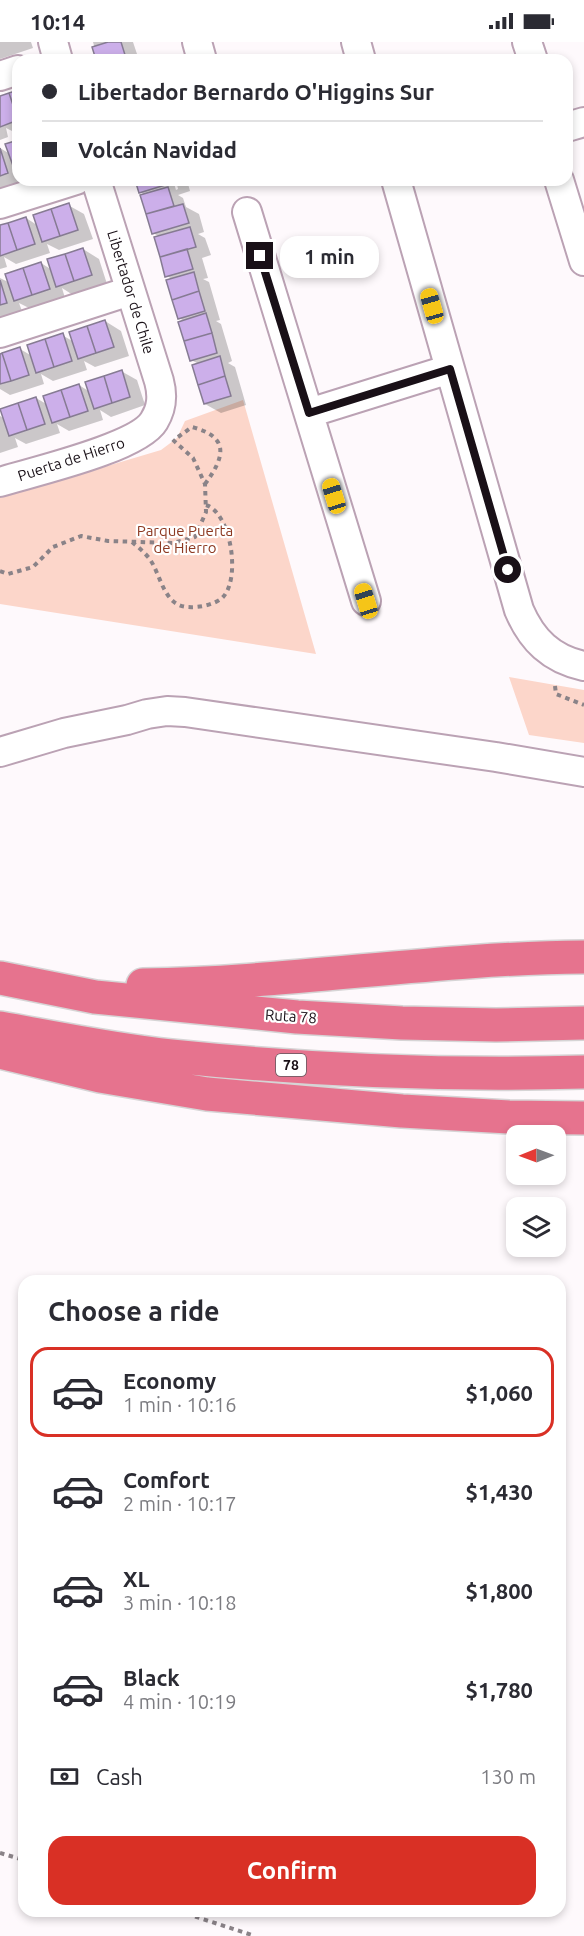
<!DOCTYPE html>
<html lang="en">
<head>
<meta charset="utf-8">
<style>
  :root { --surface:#fff; --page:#f7f7f7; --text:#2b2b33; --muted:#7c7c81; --line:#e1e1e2; --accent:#d93025 }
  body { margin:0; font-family:Ubuntu,sans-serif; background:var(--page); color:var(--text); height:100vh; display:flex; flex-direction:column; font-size:22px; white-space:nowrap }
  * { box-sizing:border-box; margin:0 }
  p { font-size:20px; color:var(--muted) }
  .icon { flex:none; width:33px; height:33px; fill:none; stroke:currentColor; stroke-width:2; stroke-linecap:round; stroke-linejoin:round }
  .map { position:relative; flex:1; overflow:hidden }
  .sheet { position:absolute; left:18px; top:1233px; width:548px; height:642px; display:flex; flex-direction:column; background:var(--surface); border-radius:18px; box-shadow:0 3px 9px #0003 }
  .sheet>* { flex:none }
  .hud { position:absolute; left:12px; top:12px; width:561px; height:132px; border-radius:18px; box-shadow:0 3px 9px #0003; display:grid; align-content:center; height:132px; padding:0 30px; background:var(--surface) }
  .needle { width:39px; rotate:269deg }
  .buttons { position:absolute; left:506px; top:1083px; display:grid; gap:12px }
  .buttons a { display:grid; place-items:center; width:60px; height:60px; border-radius:12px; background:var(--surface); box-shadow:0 3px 9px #0003; font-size:30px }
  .end { position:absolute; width:27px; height:27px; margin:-14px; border:8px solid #191017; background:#fff; box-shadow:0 0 0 3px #fff }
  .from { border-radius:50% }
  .bubble { position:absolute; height:42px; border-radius:18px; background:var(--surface); box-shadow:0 3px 9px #0003; font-size:20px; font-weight:700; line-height:42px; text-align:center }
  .car { position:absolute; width:18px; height:36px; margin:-18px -9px; border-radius:8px; box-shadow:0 0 4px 2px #0007; background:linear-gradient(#f5c518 24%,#345 0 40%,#f5c518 0 76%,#345 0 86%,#f5c518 0) }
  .hud b { display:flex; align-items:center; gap:21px; height:57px; font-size:22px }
  .hud b+b { border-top:2px solid var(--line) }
  .hud i { width:15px; height:15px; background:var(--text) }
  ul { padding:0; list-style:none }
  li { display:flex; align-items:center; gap:18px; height:90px; margin:0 12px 9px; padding:0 18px; border:3px solid transparent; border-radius:18px }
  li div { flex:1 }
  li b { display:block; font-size:22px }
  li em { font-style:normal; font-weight:700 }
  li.current { border-color:var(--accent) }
  li>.icon { width:54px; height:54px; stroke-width:1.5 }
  h2 { padding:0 30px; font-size:27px; line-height:72px }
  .pay { display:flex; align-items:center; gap:15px; height:66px; padding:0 30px; font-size:22px }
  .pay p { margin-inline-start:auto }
  .primary-button { display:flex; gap:12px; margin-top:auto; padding:12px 30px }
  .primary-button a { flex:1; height:69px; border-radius:18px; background:var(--accent); color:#fff; font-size:24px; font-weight:700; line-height:69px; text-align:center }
  .status { display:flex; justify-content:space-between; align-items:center; height:42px; padding:0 30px; background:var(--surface); direction:ltr }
  .status svg { height:16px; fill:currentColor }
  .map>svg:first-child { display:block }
  .park { fill:#fcd6ca }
  .shadow { fill:#0003 }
  .building { fill:#ccafea; stroke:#867b93; stroke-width:1.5 }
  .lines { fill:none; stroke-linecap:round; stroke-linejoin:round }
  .minor-casing { stroke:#bba2b4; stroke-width:32 }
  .highway-casing { stroke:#d6d4d5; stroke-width:36 }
  .path { stroke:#8a8388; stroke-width:4; stroke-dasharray:4.5 4.5; stroke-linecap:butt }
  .minor { stroke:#fff; stroke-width:28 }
  .highway { stroke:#e6738e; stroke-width:33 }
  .route { stroke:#191017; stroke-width:8 }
  .labels { text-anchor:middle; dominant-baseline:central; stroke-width:4.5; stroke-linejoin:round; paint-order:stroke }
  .shield { fill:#fff; stroke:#5e585d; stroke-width:1.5 }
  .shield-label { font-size:14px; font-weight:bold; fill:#191017 }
  .street-label { font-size:15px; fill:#191017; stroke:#fff }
  .park-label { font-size:15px; fill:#8d3a22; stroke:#fff }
</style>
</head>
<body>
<div class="status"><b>10:14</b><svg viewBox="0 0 49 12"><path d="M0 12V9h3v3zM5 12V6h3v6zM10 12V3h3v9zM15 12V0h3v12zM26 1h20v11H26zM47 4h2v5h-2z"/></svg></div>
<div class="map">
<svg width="584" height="1894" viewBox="0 0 584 1894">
  <rect width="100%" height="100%" fill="#fef9fc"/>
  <path class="park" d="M 243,358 L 316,612 L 0,562 L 0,456 L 161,408 L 177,396 L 185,379 Z
    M 509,635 L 584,648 L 584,701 L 529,693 Z"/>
  <path class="shadow" d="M 0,0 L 31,0 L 33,6 L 0,17 Z
    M 93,0 L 133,0 L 139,18 L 98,18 Z
    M 18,50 L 18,92 L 6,86 L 8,95 L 0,98 L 0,56 Z
    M 18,99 L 18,138 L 23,138 L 23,140 L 0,148 L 0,106 L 10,112 Z
    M 137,138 L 173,138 L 176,148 L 178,147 L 176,138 L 187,138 L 190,149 L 178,153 L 183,156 L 186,165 L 199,172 L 204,190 L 198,192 L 205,196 L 211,213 L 202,216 L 208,236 L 203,237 L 209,240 L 220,278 L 216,279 L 221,282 L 232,319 L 228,321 L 235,325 L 246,363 L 221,371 L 205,362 L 199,322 L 191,318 L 184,279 L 179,276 L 172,237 L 167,234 L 160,195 L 153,191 L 142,154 L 145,153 L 140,150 Z
    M 68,163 L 84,172 L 93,197 L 59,208 L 47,202 L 50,211 L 16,222 L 4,215 L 7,225 L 0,227 L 0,185 L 26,176 L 37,183 Z
    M 83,207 L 99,217 L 107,242 L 73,253 L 62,246 L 65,256 L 31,267 L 19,261 L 22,269 L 0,277 L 0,236 L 10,241 L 41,221 L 52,228 Z
    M 105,279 L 121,289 L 129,314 L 95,325 L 84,319 L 87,328 L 53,339 L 41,332 L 44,342 L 10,353 L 0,347 L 0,314 L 20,307 L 32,314 L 62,293 L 74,300 Z
    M 121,329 L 137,338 L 145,363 L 111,375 L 100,368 L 103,378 L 69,389 L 57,382 L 60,391 L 26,402 L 15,396 L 18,405 L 0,411 L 0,374 L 5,377 L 36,356 L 48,363 L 79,343 L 90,350 Z"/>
  <path class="building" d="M 108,0 L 121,0 L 126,16 L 96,18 L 92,5 Z
    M 18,48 L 18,78 L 9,51 Z
    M 9,51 L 18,78 L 0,85 L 0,54 Z
    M 18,98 L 18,128 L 15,129 L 5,102 Z
    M 0,106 L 8,131 L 0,134 Z
    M 135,138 L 174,138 L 175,140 L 139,151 Z
    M 168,145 L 174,164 L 146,172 L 140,153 Z
    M 69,161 L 78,188 L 60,194 L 51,167 Z
    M 183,162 L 189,181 L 152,192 L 146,172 Z
    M 51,167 L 60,194 L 42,200 L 33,173 Z
    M 26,175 L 35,202 L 17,208 L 8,181 Z
    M 8,181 L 17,208 L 0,214 L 0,183 Z
    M 190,185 L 196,205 L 160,215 L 154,195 Z
    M 83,206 L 92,233 L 74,239 L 65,212 Z
    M 187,207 L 193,227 L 165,235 L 160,215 Z
    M 65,212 L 74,239 L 56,245 L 47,217 Z
    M 41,220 L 50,247 L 32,253 L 23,226 Z
    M 23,226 L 32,253 L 14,259 L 5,232 Z
    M 194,230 L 199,249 L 172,258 L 166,238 Z
    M 0,238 L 7,261 L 0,263 Z
    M 199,249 L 205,269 L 178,277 L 172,258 Z
    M 206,271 L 212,291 L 184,299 L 178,280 Z
    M 105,278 L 114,305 L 96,311 L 87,284 Z
    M 87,284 L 96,311 L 78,317 L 69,290 Z
    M 63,291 L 72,319 L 54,325 L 45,297 Z
    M 212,291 L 217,311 L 190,319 L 184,299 Z
    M 45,297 L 54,325 L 36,331 L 27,303 Z
    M 20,305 L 29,333 L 11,339 L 2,311 Z
    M 2,311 L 11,339 L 0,342 L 0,312 Z
    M 220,314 L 225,334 L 198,343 L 192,323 Z
    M 122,328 L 130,355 L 112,361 L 104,334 Z
    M 104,334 L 112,361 L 94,367 L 85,340 Z
    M 225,334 L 231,354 L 204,362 L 198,343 Z
    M 79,342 L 88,369 L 70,375 L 61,348 Z
    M 61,348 L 70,375 L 52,381 L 43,354 Z
    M 36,355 L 45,382 L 27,388 L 18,361 Z
    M 18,361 L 27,388 L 9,394 L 0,367 Z"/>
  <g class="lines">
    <g class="minor-casing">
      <path id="minor" d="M 53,0 L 58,18
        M 197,0 L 202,18
        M 356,0 L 361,18
        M 527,0 L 533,18
        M 0,34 L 18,28
        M 567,85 L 584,80
        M 396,138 L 519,568 C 532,598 551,617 584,624
        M 559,138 L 584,219
        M 0,162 L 76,138
        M 247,170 L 366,559
        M 0,291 L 130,249
        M 309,371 L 450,327
        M 0,440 C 32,430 138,406 154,379 C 162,366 163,354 159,339 L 96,138
        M 0,710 L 64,691 L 127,678 L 147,672 L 167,669 L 185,670 L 496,715 L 584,730"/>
    </g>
    <g class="highway-casing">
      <path id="highway" d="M 0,936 L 95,955 L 297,975 L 402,981 L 496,983 L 584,981
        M 143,943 C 290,941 437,916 584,915
        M 0,986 C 56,996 114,1008 171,1014 C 307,1028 446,1034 584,1030
        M 0,1010 L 100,1034 L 207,1052 L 402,1069 L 509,1075 L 584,1076"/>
    </g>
    <path class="path" d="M 178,395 L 192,385 C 230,395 225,415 205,442
      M 132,500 C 138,505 144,510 149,516 C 161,532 163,563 187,565 C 198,566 215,563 223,555 C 241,536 231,471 206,463
      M 0,529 L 8,532 L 33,525 L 53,505 L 81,494 L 108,499 L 173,501 L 195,495 L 206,470 L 205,442 L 193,416 L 172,397
      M 555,644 L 556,652 L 584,663
      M 0,1811 L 24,1818
      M 178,1869 L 255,1894"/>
    <use href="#minor" class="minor"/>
    <use href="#highway" class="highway"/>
  </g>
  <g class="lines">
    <path class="route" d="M 260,214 L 309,371 L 450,327 L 508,528"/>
  </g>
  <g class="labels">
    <rect class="shield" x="276" y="1012" width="30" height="22" rx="4.5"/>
    <g class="shield-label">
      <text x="291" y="1023">78</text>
    </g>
    <g class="street-label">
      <text transform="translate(131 250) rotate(73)">Libertador de Chile</text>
      <text transform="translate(71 417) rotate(-18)">Puerta de Hierro</text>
      <text transform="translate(291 974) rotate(4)">Ruta 78</text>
    </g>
    <g class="park-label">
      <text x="185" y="488">Parque Puerta<tspan x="185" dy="17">de Hierro</tspan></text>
    </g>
  </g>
</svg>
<div class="buttons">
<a><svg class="needle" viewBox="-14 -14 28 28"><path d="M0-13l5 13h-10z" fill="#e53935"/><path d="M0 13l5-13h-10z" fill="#7c7c81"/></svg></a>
<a><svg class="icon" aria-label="layers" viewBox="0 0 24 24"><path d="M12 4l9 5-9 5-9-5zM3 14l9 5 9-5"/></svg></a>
</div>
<i class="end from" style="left:508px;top:528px"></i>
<i class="end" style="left:260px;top:214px"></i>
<div class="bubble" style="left:280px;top:194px;width:99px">1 min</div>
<i class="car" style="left:432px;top:264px;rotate:344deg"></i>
<i class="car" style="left:334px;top:454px;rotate:343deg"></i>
<i class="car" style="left:366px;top:559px;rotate:343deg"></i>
<div class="hud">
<b><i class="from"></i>Libertador Bernardo O'Higgins Sur</b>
<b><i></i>Volcán Navidad</b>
</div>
<section class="sheet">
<h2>Choose a ride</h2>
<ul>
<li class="current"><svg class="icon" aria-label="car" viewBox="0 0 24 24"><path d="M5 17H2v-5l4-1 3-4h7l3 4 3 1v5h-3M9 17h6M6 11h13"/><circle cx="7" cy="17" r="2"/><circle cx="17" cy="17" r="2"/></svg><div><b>Economy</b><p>1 min · 10:16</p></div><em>$1,060</em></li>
<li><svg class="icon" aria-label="car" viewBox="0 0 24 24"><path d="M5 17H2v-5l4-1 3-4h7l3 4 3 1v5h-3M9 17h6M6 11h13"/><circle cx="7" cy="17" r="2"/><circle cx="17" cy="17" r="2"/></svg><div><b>Comfort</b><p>2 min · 10:17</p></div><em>$1,430</em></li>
<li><svg class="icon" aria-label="car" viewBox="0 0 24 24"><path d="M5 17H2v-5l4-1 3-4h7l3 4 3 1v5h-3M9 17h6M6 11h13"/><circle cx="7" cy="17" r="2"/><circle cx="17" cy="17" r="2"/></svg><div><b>XL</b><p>3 min · 10:18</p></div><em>$1,800</em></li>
<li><svg class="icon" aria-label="car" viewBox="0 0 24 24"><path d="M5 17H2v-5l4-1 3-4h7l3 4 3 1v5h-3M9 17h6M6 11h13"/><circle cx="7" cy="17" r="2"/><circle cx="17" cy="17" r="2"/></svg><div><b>Black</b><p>4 min · 10:19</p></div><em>$1,780</em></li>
</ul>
<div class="pay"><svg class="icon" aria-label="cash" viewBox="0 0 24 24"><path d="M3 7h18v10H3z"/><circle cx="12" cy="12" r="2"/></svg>Cash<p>130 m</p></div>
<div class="primary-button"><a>Confirm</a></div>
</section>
</div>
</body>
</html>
